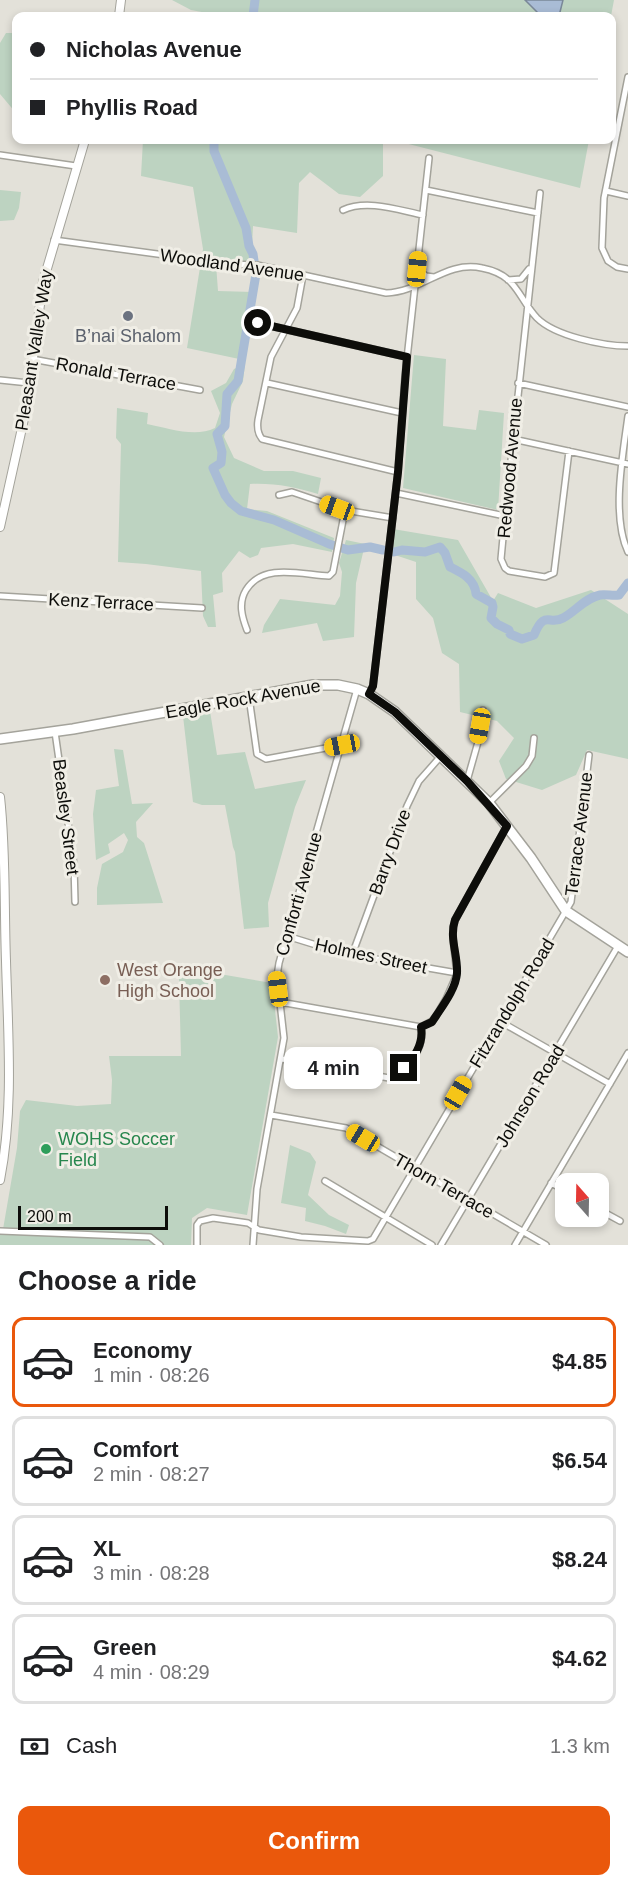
<!DOCTYPE html>
<html lang="en">
<head>
<meta charset="utf-8">
<style>
  :root { --surface:#fff; --page:#f6f6f6; --text:#202124; --muted:#757577; --line:#e0e0e0; --accent:#ea580c }
  body { margin:0; font-family:Arial,sans-serif; background:var(--page); color:var(--text); height:100vh; display:flex; flex-direction:column; font-size:22px; white-space:nowrap }
  * { box-sizing:border-box; margin:0 }
  p { font-size:20px; color:var(--muted) }
  .icon { flex:none; width:33px; height:33px; fill:none; stroke:currentColor; stroke-width:2; stroke-linecap:round; stroke-linejoin:round }
  .map { position:relative; height:1245px; overflow:hidden }
  .details { display:flex; flex-direction:column; background:var(--surface); flex:1 }
  .details>* { flex:none }
  .hud { position:absolute; left:12px; top:12px; width:604px; height:132px; border-radius:12px; box-shadow:0 3px 9px #0003; display:grid; align-content:center; height:132px; padding:0 18px; background:var(--surface) }
  .needle { width:39px; rotate:340deg }
  .fabs { position:absolute; left:555px; top:1173px; display:grid; gap:12px }
  .fabs a { display:grid; place-items:center; width:54px; height:54px; border-radius:12px; background:var(--surface); box-shadow:0 3px 9px #0003; font-size:30px }
  .scale { position:absolute; left:18px; bottom:15px; width:150px; box-sizing:border-box; padding-left:6px; border:3px solid #0d0d0a; border-top:0; font-size:16px; line-height:21px; white-space:nowrap; color:#0d0d0a; -webkit-text-stroke:4px #f0eee6; paint-order:stroke }
  .end { position:absolute; width:27px; height:27px; margin:-14px; border:8px solid #0d0d0a; background:#fff; box-shadow:0 0 0 3px #fff }
  .from { border-radius:50% }
  .bubble { position:absolute; height:42px; border-radius:12px; background:var(--surface); box-shadow:0 3px 9px #0003; font-size:20px; font-weight:700; line-height:42px; text-align:center }
  .car { position:absolute; width:18px; height:36px; margin:-18px -9px; border-radius:8px; box-shadow:0 0 4px 2px #0007; background:linear-gradient(#f5c518 24%,#345 0 40%,#f5c518 0 76%,#345 0 86%,#f5c518 0) }
  .hud b { display:flex; align-items:center; gap:21px; height:57px; font-size:22px }
  .hud b+b { border-top:2px solid var(--line) }
  .hud i { width:15px; height:15px; background:var(--text) }
  ul { padding:0; list-style:none }
  li { display:flex; align-items:center; gap:18px; height:90px; margin:0 12px 9px; padding:0 6px; border:3px solid var(--line); border-radius:12px }
  li div { flex:1 }
  li b { display:block; font-size:22px }
  li em { font-style:normal; font-weight:700 }
  li.current { border-color:var(--accent) }
  li>.icon { width:54px; height:54px; stroke-width:1.5 }
  h2 { padding:0 18px; font-size:27px; line-height:72px }
  .pay { display:flex; align-items:center; gap:15px; height:66px; padding:0 18px; font-size:22px }
  .pay p { margin-inline-start:auto }
  .button { display:flex; gap:12px; margin-top:auto; padding:12px 18px }
  .button a { flex:1; height:69px; border-radius:12px; background:var(--accent); color:#fff; font-size:24px; font-weight:700; line-height:69px; text-align:center }
  .map>svg:first-child { display:block }
  .green { fill:#bdd3c1 }
  .water { fill:#a9bcd5; stroke:#7a8898; stroke-width:1.5 }
  .lines { fill:none; stroke-linecap:round; stroke-linejoin:round }
  .river { stroke:#a9bcd5; stroke-width:9 }
  .minor-casing { stroke:#a4a39b; stroke-width:8 }
  .secondary-casing { stroke:#a4a39b; stroke-width:10 }
  .primary-casing { stroke:#a4a39b; stroke-width:12 }
  .minor { stroke:#fff; stroke-width:5 }
  .secondary { stroke:#fff; stroke-width:8 }
  .primary { stroke:#fff; stroke-width:9 }
  .route { stroke:#0d0d0a; stroke-width:8 }
  .worship-dot { fill:#6b7280; stroke:#f0eee6; stroke-width:2 }
  .education-dot { fill:#8d6e63; stroke:#f0eee6; stroke-width:2 }
  .leisure-dot { fill:#2e9e5b; stroke:#f0eee6; stroke-width:2 }
  .labels { text-anchor:middle; dominant-baseline:central; stroke-width:6; stroke-linejoin:round; paint-order:stroke }
  .street-label { font-size:18px; fill:#0d0d0a; stroke:#f0eee6 }
  .worship-label { font-size:18px; fill:#5b616d; stroke:#f0eee6 }
  .education-label { font-size:18px; fill:#785e54; stroke:#f0eee6; text-anchor:start }
  .leisure-label { font-size:18px; fill:#27864d; stroke:#f0eee6; text-anchor:start }
</style>
</head>
<body>
<div class="map">
<svg width="628" height="1245" viewBox="0 0 628 1245">
  <rect width="100%" height="100%" fill="#e3e1d9"/>
  <path class="green" d="M 172,0 L 525,0 L 541,16 L 208,16 L 207,13 L 191,10 Z
    M 563,0 L 614,0 L 611,16 L 556,16 L 560,12 Z
    M 6,33 L 16,33 L 16,113 L 0,94 L 0,43 Z
    M 143,140 L 383,140 L 383,176 L 360,197 L 339,194 L 310,172 L 299,183 L 297,233 L 253,226 L 251,265 L 216,264 L 218,291 L 253,292 L 244,360 L 187,348 L 203,249 L 193,187 L 141,176 Z
    M 393,140 L 589,140 L 580,188 Z
    M 0,190 L 21,192 L 19,208 L 14,220 L 0,221 Z
    M 414,355 L 446,359 L 443,426 L 476,430 L 479,410 L 504,413 L 498,510 L 403,488 Z
    M 245,364 L 243,381 L 232,404 L 224,437 L 234,458 L 264,471 L 293,471 L 321,478 L 318,494 C 295,487 275,483 250,484 L 247,509 L 267,511 L 334,538 L 332,552 L 293,544 L 261,548 L 258,555 L 250,558 L 239,551 L 222,573 L 223,592 L 213,595 L 216,627 L 208,627 L 203,616 L 201,571 L 146,564 L 118,562 L 121,444 L 116,438 L 117,408 L 148,413 L 147,424 C 168,428 195,438 215,428 L 220,413 L 211,391 L 226,383 L 234,369 Z
    M 393,529 L 458,540 L 493,601 L 498,593 L 536,608 L 591,590 L 628,614 L 628,759 L 587,750 L 576,775 L 542,790 L 506,779 L 499,761 L 514,738 L 497,721 L 460,712 L 459,664 L 442,653 L 433,618 L 416,599 L 416,562 L 389,553 Z
    M 346,540 L 365,544 L 356,583 L 354,637 L 323,641 L 317,623 L 262,633 L 264,625 L 280,599 L 335,605 L 340,596 L 342,572 L 339,563 Z
    M 210,711 L 217,755 L 245,752 L 255,789 L 306,780 L 295,807 L 268,903 L 269,927 L 244,929 L 235,852 L 233,847 L 225,805 L 202,805 L 193,802 L 183,716 Z
    M 114,749 L 123,750 L 132,804 L 153,803 L 136,822 L 137,837 L 144,843 L 163,903 L 97,905 L 97,888 L 102,864 L 123,852 L 128,840 L 124,833 L 108,844 L 110,853 L 96,860 L 93,814 L 96,790 L 119,786 Z
    M 187,971 L 208,972 L 272,983 L 278,1037 L 247,1215 L 207,1208 L 192,1218 L 191,1245 L 0,1245 L 0,1235 L 2,1235 L 17,1148 L 20,1111 L 26,1100 L 77,1106 L 111,1104 L 112,1080 L 109,1056 L 181,1056 L 179,979 Z
    M 290,1145 L 310,1153 L 316,1162 L 308,1195 L 329,1215 L 349,1225 L 346,1234 L 325,1226 L 305,1221 L 306,1208 L 281,1203 Z"/>
  <path class="water" d="M 525,0 L 563,0 L 560,12 L 556,16 L 541,16 Z"/>
  <g class="lines">
    <path class="river" d="M 253,16 L 255,0
      M 214,140 L 214,151 L 246,228 L 249,246 L 253,254 L 256,274 L 238,381 L 227,394 L 225,426 L 217,434 L 222,452 L 221,463 L 213,468 L 225,495 L 231,503 L 241,511 L 274,520 L 329,544 L 348,550 L 370,547 L 383,550
      M 394,552 L 402,550 L 425,552 L 440,547 L 445,553 L 450,567 C 462,573 475,579 476,594 L 492,603 L 493,607 L 491,618 L 497,624 L 509,630 L 510,634 L 522,639 L 534,635 C 545,609 549,626 563,618 C 576,611 585,598 600,595 C 606,594 613,596 619,595 L 628,583"/>
    <g class="minor-casing">
      <path id="minor" d="M 628,77 L 604,198 L 602,248 L 608,261 L 617,267 L 628,269
        M 0,155 L 76,166
        M 426,190 L 538,213
        M 606,191 L 628,196
        M 540,193 L 505,516 L 501,559 L 505,568 L 509,571 L 545,577 L 554,573 L 569,451
        M 343,210 C 367,199 398,210 423,215
        M 54,240 L 231,264 L 257,265 L 386,293 C 422,292 446,260 482,268 C 518,275 517,297 537,318 C 555,336 603,346 628,346
        M 417,269 L 426,276 L 434,277
        M 303,275 L 297,308 L 271,357 L 258,420 C 257,427 257,433 262,439 L 398,472
        M 508,280 L 521,279 L 529,269
        M 258,323 L 407,357
        M 32,359 L 200,390
        M 0,380 L 29,383
        M 267,383 L 402,413
        M 518,383 L 628,407
        M 628,416 C 623,454 611,516 628,552
        M 513,439 L 628,464
        M 396,493 L 505,516
        M 279,495 L 292,492 L 345,510 L 393,518
        M 0,596 L 202,608
        M 247,630 C 242,617 238,603 246,590 C 263,562 303,575 329,576 L 333,572 L 345,510
        M 369,694 L 373,686 L 398,472 L 405,377 L 429,158
        M 249,697 L 257,754 L 266,759 L 342,745
        M 55,732 L 74,865 L 75,902
        M 467,781 L 478,742 L 483,710
        M 489,803 L 526,766 L 532,756 L 534,738
        M 287,936 L 342,953 L 457,973
        M 352,955 L 407,806 L 419,781 L 441,756
        M 280,1002 L 421,1027
        M 501,1022 L 610,1084
        M 421,1027 L 432,1021 L 436,1016 L 446,999 L 457,974 L 453,938 L 453,928 L 455,920 L 507,826
        M 282,1059 L 389,1078 C 408,1069 425,1049 421,1027
        M 271,1115 L 346,1128 L 546,1245
        M 325,1181 L 432,1245
        M 551,1183 L 566,1191
        M 598,1209 L 620,1221
        M 0,1231 L 150,1237 L 160,1245
        M 197,1245 L 197,1225 L 200,1221 L 213,1218 L 248,1223 L 259,1230 L 301,1237 L 368,1241 L 373,1239 L 571,902 L 589,755
        M 253,1245 L 257,1189 L 284,1038 L 277,976 L 279,963 L 357,689
        M 441,1245 L 618,946
        M 515,1245 L 628,1053"/>
    </g>
    <g class="secondary-casing">
      <path id="secondary" d="M 119,16 L 121,0
        M 0,527 L 26,410 L 43,282 L 85,140
        M 0,797 C 6,851 4,906 6,961 C 8,1034 14,1108 0,1180"/>
    </g>
    <g class="primary-casing">
      <path id="primary" d="M 0,739 L 73,729 L 313,685 L 338,685 L 357,689 L 369,694 L 395,712 L 489,803 L 531,858 L 566,911 L 628,952"/>
    </g>
    <use href="#minor" class="minor"/>
    <use href="#secondary" class="secondary"/>
    <use href="#primary" class="primary"/>
  </g>
  <g class="lines">
    <path class="route" d="M 258,323 L 407,357 L 398,472 L 373,686 L 369,694 L 395,712 L 467,781 L 507,826 L 455,920 C 449,938 458,955 457,973 C 456,988 444,1004 436,1016 L 432,1022 L 421,1027 C 424,1044 415,1057 404,1068"/>
  </g>
  <circle class="worship-dot" cx="128" cy="316" r="6"/>
  <circle class="education-dot" cx="105" cy="980" r="6"/>
  <circle class="leisure-dot" cx="46" cy="1149" r="6"/>
  <g class="labels">
    <g class="street-label">
      <text transform="translate(232 265) rotate(8)">Woodland Avenue</text>
      <text transform="translate(34 350) rotate(-81)">Pleasant Valley Way</text>
      <text transform="translate(116 374) rotate(10)">Ronald Terrace</text>
      <text transform="translate(510 468) rotate(-85)">Redwood Avenue</text>
      <text transform="translate(101 602) rotate(3)">Kenz Terrace</text>
      <text transform="translate(243 699) rotate(-10)">Eagle Rock Avenue</text>
      <text transform="translate(66 817) rotate(83)">Beasley Street</text>
      <text transform="translate(579 834) rotate(-83)">Terrace Avenue</text>
      <text transform="translate(390 852) rotate(-70)">Barry Drive</text>
      <text transform="translate(299 894) rotate(-74)">Conforti Avenue</text>
      <text transform="translate(371 956) rotate(12)">Holmes Street</text>
      <text transform="translate(512 1003) rotate(-59)">Fitzrandolph Road</text>
      <text transform="translate(530 1096) rotate(-59)">Johnson Road</text>
      <text transform="translate(444 1186) rotate(30)">Thorn Terrace</text>
    </g>
    <g class="worship-label">
      <text x="128" y="336">B’nai Shalom</text>
    </g>
    <g class="education-label">
      <text x="117" y="970">West Orange<tspan x="117" dy="21">High School</tspan></text>
    </g>
    <g class="leisure-label">
      <text x="58" y="1139">WOHS Soccer<tspan x="58" dy="21">Field</tspan></text>
    </g>
  </g>
</svg>
<div class="fabs">
<a><svg class="needle" viewBox="-14 -14 28 28"><path d="M0-13l5 13h-10z" fill="#e53935"/><path d="M0 13l5-13h-10z" fill="#757577"/></svg></a>
</div>
<div class="scale">200 m</div>
<i class="end from" style="left:258px;top:323px"></i>
<i class="end" style="left:404px;top:1068px"></i>
<div class="bubble" style="left:284px;top:1047px;width:99px">4 min</div>
<i class="car" style="left:417px;top:269px;rotate:6deg"></i>
<i class="car" style="left:337px;top:508px;rotate:290deg"></i>
<i class="car" style="left:480px;top:726px;rotate:190deg"></i>
<i class="car" style="left:342px;top:745px;rotate:259deg"></i>
<i class="car" style="left:278px;top:989px;rotate:353deg"></i>
<i class="car" style="left:458px;top:1093px;rotate:30deg"></i>
<i class="car" style="left:363px;top:1138px;rotate:301deg"></i>
<div class="hud">
<b><i class="from"></i>Nicholas Avenue</b>
<b><i></i>Phyllis Road</b>
</div>
</div>
<section class="details">
<h2>Choose a ride</h2>
<ul>
<li class="current"><svg class="icon" aria-label="car" viewBox="0 0 24 24"><path d="M5 17H2v-5l4-1 3-4h7l3 4 3 1v5h-3M9 17h6M6 11h13"/><circle cx="7" cy="17" r="2"/><circle cx="17" cy="17" r="2"/></svg><div><b>Economy</b><p>1 min · 08:26</p></div><em>$4.85</em></li>
<li><svg class="icon" aria-label="car" viewBox="0 0 24 24"><path d="M5 17H2v-5l4-1 3-4h7l3 4 3 1v5h-3M9 17h6M6 11h13"/><circle cx="7" cy="17" r="2"/><circle cx="17" cy="17" r="2"/></svg><div><b>Comfort</b><p>2 min · 08:27</p></div><em>$6.54</em></li>
<li><svg class="icon" aria-label="car" viewBox="0 0 24 24"><path d="M5 17H2v-5l4-1 3-4h7l3 4 3 1v5h-3M9 17h6M6 11h13"/><circle cx="7" cy="17" r="2"/><circle cx="17" cy="17" r="2"/></svg><div><b>XL</b><p>3 min · 08:28</p></div><em>$8.24</em></li>
<li><svg class="icon" aria-label="car" viewBox="0 0 24 24"><path d="M5 17H2v-5l4-1 3-4h7l3 4 3 1v5h-3M9 17h6M6 11h13"/><circle cx="7" cy="17" r="2"/><circle cx="17" cy="17" r="2"/></svg><div><b>Green</b><p>4 min · 08:29</p></div><em>$4.62</em></li>
</ul>
<div class="pay"><svg class="icon" aria-label="cash" viewBox="0 0 24 24"><path d="M3 7h18v10H3z"/><circle cx="12" cy="12" r="2"/></svg>Cash<p>1.3 km</p></div>
<div class="button"><a>Confirm</a></div>
</section>
</body>
</html>
